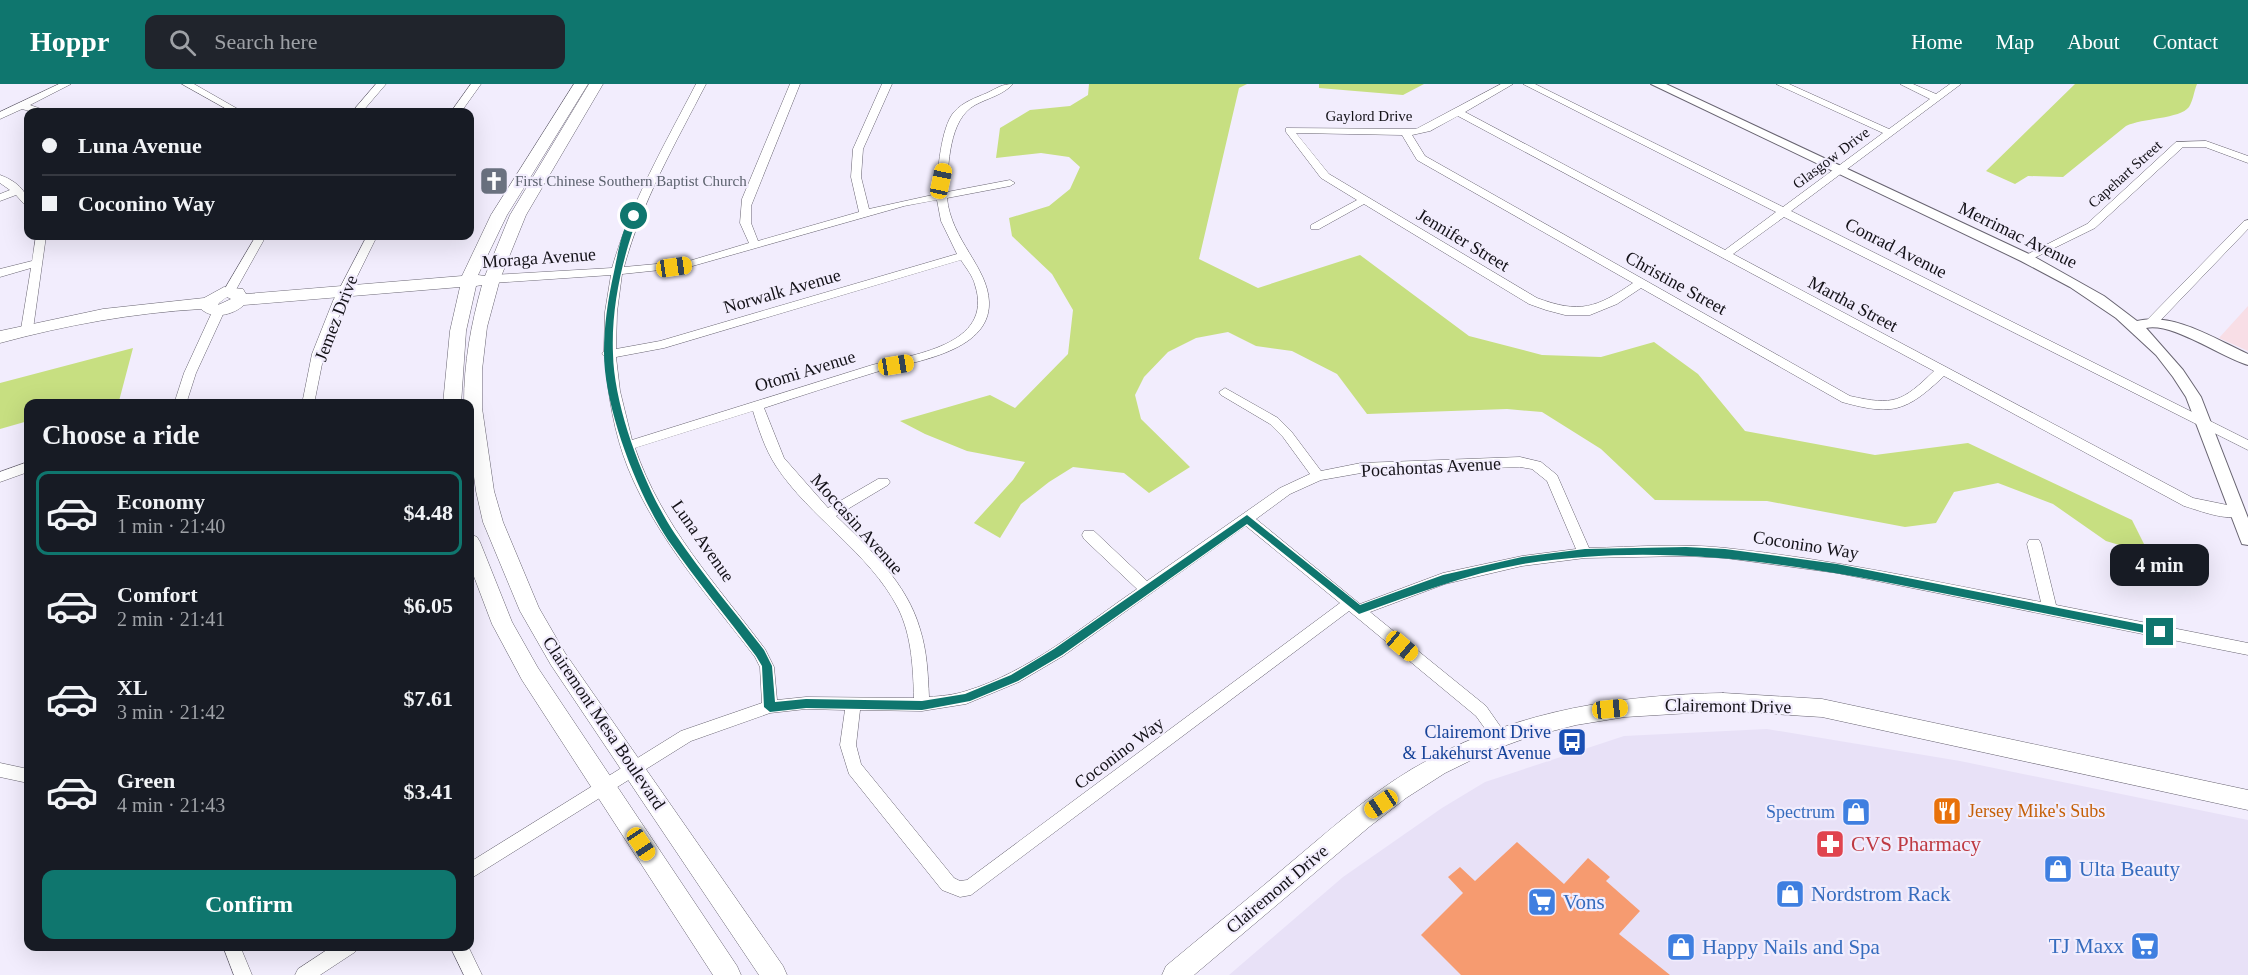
<!DOCTYPE html>
<html lang="en">
<head>
<meta charset="utf-8">
<style>
  :root { --surface:#171b24; --page:#20242c; --text:#f1f3f6; --muted:#9ea1a6; --line:#363941; --accent:#0f766e }
  body { margin:0; font-family:Georgia,serif; background:var(--page); color:var(--text); height:100vh; display:flex; flex-direction:column; font-size:22px; white-space:nowrap }
  * { box-sizing:border-box; margin:0 }
  p { font-size:20px; color:var(--muted) }
  .icon { flex:none; width:33px; height:33px; fill:none; stroke:currentColor; stroke-width:2; stroke-linecap:round; stroke-linejoin:round }
  .map { position:relative; flex:1; overflow:hidden }
  .sheet { position:absolute; left:24px; top:315px; width:450px; height:552px; display:flex; flex-direction:column; background:var(--surface); border-radius:12px; box-shadow:0 6px 24px #0002 }
  .sheet>* { flex:none }
  .hud { position:absolute; left:24px; top:24px; width:450px; height:132px; border-radius:12px; box-shadow:0 6px 24px #0002; display:grid; align-content:center; height:132px; padding:0 18px; background:var(--surface) }
  .end { position:absolute; width:27px; height:27px; margin:-14px; border:8px solid #0f766e; background:#fff; box-shadow:0 0 0 3px #fff }
  .from { border-radius:50% }
  .bubble { position:absolute; height:42px; border-radius:12px; background:var(--surface); box-shadow:0 6px 24px #0002; font-size:20px; font-weight:700; line-height:42px; text-align:center }
  .car { position:absolute; width:18px; height:36px; margin:-18px -9px; border-radius:8px; box-shadow:0 0 4px 2px #0007; background:linear-gradient(#f5c518 24%,#345 0 40%,#f5c518 0 76%,#345 0 86%,#f5c518 0) }
  .hud b { display:flex; align-items:center; gap:21px; height:57px; font-size:22px }
  .hud b+b { border-top:2px solid var(--line) }
  .hud i { width:15px; height:15px; background:var(--text) }
  ul { padding:0; list-style:none }
  li { display:flex; align-items:center; gap:18px; height:84px; margin:0 12px 9px; padding:0 6px; border:3px solid transparent; border-radius:12px }
  li div { flex:1 }
  li b { display:block; font-size:22px }
  li em { font-style:normal; font-weight:700 }
  li.current { border-color:var(--accent) }
  li>.icon { width:54px; height:54px; stroke-width:1.5 }
  h2 { padding:0 18px; font-size:27px; line-height:72px }
  .action { display:flex; gap:12px; margin-top:auto; padding:12px 18px }
  .action a { flex:1; height:69px; border-radius:12px; background:var(--accent); color:#fff; font-size:24px; font-weight:700; line-height:69px; text-align:center }
  header { display:flex; align-items:center; gap:36px; box-sizing:border-box; height:84px; padding:0 30px; background:var(--accent); color:#fff }
  header strong { font-size:28px }
  nav { display:flex; gap:33px; margin-inline-start:auto; font-size:21px }
  .search { width:420px; height:54px; background:var(--page); display:flex; align-items:center; gap:15px; box-sizing:border-box; padding:0 21px; border-radius:12px; color:var(--muted); font-size:22px }
  .map>svg:first-child { display:block }
  .built { fill:#e8e1f7 }
  .education { fill:#f8dee6 }
  .green { fill:#c7df81 }
  .building { fill:#f69b70 }
  .lines { fill:none; stroke-linecap:round; stroke-linejoin:round }
  .minor-casing { stroke:#686471; stroke-width:1 }
  .tertiary-casing { stroke:#686471; stroke-width:2 }
  .secondary-casing { stroke:#686471; stroke-width:1 }
  .minor { fill:#fff; fill-rule:evenodd }
  .tertiary { fill:#fff; fill-rule:evenodd }
  .secondary { fill:#fff; fill-rule:evenodd }
  .route { fill:#0f766e }
  .labels { text-anchor:middle; dominant-baseline:central; stroke-width:4.5; stroke-linejoin:round; paint-order:stroke }
  .far-street-label { font-size:15px; fill:#131117; stroke:#f2edfd }
  .far-worship-label { font-size:15px; fill:#5b616d; stroke:#f2edfd; text-anchor:start }
  .street-label { font-size:18px; fill:#131117; stroke:#f2edfd }
  .transit-label { font-size:18px; fill:#164399; stroke:#f2edfd; text-anchor:end }
  .food-label { font-size:18px; fill:#c56008; stroke:#f2edfd; text-anchor:start }
  .shop-label { font-size:18px; fill:#366cbe; stroke:#f2edfd; text-anchor:end }
  .near-health-label { font-size:21px; fill:#be3a42; stroke:#f2edfd; text-anchor:start }
  .near-shop-label { font-size:21px; fill:#366cbe; stroke:#f2edfd; text-anchor:start }
</style>
</head>
<body>
<header>
<strong>Hoppr</strong>
<div class="search"><svg class="icon" aria-label="search" viewBox="0 0 24 24"><circle cx="10" cy="10" r="6"/><path d="M15 15l6 6"/></svg>Search here</div>
<nav><a>Home</a><a>Map</a><a>About</a><a>Contact</a></nav>
</header>
<div class="map">
<svg width="2248" height="891" viewBox="0 0 2248 891">
  <rect width="100%" height="100%" fill="#f2edfd"/>
  <path class="built" d="M 1767,645 L 1960,677 L 2248,736 L 2248,891 L 1229,891 L 1343,793 L 1442,724 L 1485,698 L 1624,652 Z"/>
  <path class="education" d="M 2248,222 L 2248,267 L 2219,254 Z"/>
  <path class="green" d="M 1089,0 L 1247,0 L 1239,4 L 1199,175 L 1258,204 L 1360,171 L 1469,252 L 1542,271 L 1601,273 L 1654,258 L 1698,290 L 1745,347 L 1875,371 L 1968,359 L 2132,436 L 2149,470 L 2106,457 L 2053,420 L 1998,399 L 1954,408 L 1936,439 L 1905,443 L 1767,417 L 1655,416 L 1601,365 L 1542,328 L 1507,325 L 1367,330 L 1337,290 L 1292,267 L 1256,262 L 1228,248 L 1196,254 L 1168,268 L 1144,293 L 1135,311 L 1141,335 L 1190,383 L 1149,409 L 1124,389 L 1073,383 L 1049,398 L 1021,420 L 1000,454 L 974,439 L 1013,396 L 1025,378 L 967,367 L 925,350 L 900,337 L 990,311 L 1015,324 L 1068,270 L 1073,226 L 1052,190 L 1012,152 L 1009,134 L 1049,122 L 1070,105 L 1080,83 L 1069,73 L 1041,69 L 996,74 L 1000,44 L 1030,26 L 1070,22 L 1088,11 Z
    M 1319,0 L 1424,0 L 1403,11 L 1319,4 Z
    M 2075,0 L 2197,0 C 2194,7 2193,17 2189,23 C 2180,35 2142,34 2126,42 L 2063,93 L 2028,92 L 2015,100 L 1986,87 Z
    M 133,264 L 119,317 L 106,320 L 28,320 L 28,337 L 0,345 L 0,299 Z"/>
  <path class="building" d="M 1517,758 L 1564,800 L 1588,774 L 1610,793 L 1606,797 L 1640,827 L 1619,850 L 1670,891 L 1461,891 L 1421,851 L 1463,809 L 1448,793 L 1460,783 L 1475,797 Z"/>
  <g class="lines">
    <g class="minor-casing">
      <path id="minor" d="M 59,0 L 71,0 L 30,21 L 44,26 L 46,28 L 33,28 L 22,25 L 0,35 L 0,28 Z
        M 182,0 L 194,0 L 243,28 L 232,28 Z
        M 376,0 L 386,0 L 362,28 L 352,28 Z
        M 471,0 L 481,0 L 461,28 L 451,28 Z
        M 696,0 L 706,0 C 675,60 642,117 624,183 L 689,177 L 749,159 L 740,139 L 742,115 L 790,0 L 800,0 L 751,122 L 751,139 L 758,157 L 859,128 L 851,93 L 853,65 L 882,0 L 892,0 L 863,65 L 861,93 L 869,125 L 937,110 C 937,89 941,43 954,28 C 963,18 975,14 987,9 C 997,4 1002,0 1013,0 C 1003,11 988,14 975,21 C 949,35 948,81 947,108 L 1010,96 L 1015,99 L 1010,102 L 947,114 C 951,156 988,183 989,218 C 991,270 908,278 873,289 C 837,300 800,312 764,324 L 784,374 L 828,424 L 878,395 L 888,395 L 890,398 L 888,401 L 836,432 C 869,464 907,499 920,545 C 927,567 928,590 929,613 C 941,612 954,611 966,607 C 1029,588 1083,542 1137,505 L 1084,455 L 1082,451 L 1084,447 L 1094,447 L 1147,497 L 1280,404 L 1310,390 L 1283,353 L 1270,340 L 1221,311 L 1219,308 L 1225,304 L 1278,334 L 1291,347 L 1321,387 L 1361,379 L 1520,373 L 1541,378 L 1557,391 L 1589,464 C 1635,463 1681,459 1726,464 C 1832,475 1936,498 2041,518 L 2027,460 L 2029,456 L 2039,456 L 2041,460 L 2056,521 L 2248,559 L 2248,571 L 1837,489 L 1725,474 L 1686,472 L 1585,474 L 1522,482 L 1445,500 L 1370,528 L 1486,622 L 1507,652 L 1504,657 L 1499,659 L 1494,657 L 1476,632 L 1349,527 L 971,811 L 960,813 L 942,806 L 849,690 L 840,661 L 845,626 L 806,625 L 770,629 L 691,657 L 470,795 L 470,778 L 681,647 L 762,619 L 760,583 L 755,573 C 709,513 657,455 628,384 C 614,349 608,311 605,273 L 602,270 L 604,267 L 605,228 L 611,191 L 492,199 L 486,195 L 492,191 L 612,184 C 631,118 665,60 696,0 ZM 937,116 L 941,137 L 957,170 L 660,257 L 616,265 L 617,228 L 622,190 L 689,183 L 904,122 ZM 961,176 C 966,184 973,192 975,201 C 995,262 910,271 872,281 L 632,356 L 620,307 L 616,273 L 664,264 ZM 753,327 C 759,346 765,365 776,382 C 810,434 869,468 898,524 C 912,552 913,585 914,614 L 806,613 L 777,616 L 774,583 L 765,565 C 717,501 661,441 635,364 ZM 1520,383 L 1532,385 L 1547,397 L 1576,465 L 1522,472 L 1443,489 L 1360,520 L 1256,435 L 1290,410 L 1321,396 L 1361,389 ZM 1246,442 L 1340,519 L 967,796 L 960,797 L 954,794 L 861,680 L 856,661 L 860,626 L 922,627 L 966,620 L 1019,598 L 1063,572 Z
        M 1501,0 L 1513,0 L 1465,28 L 1725,166 L 1776,128 L 1523,0 L 1535,0 L 1783,123 L 1883,49 L 1776,0 L 1789,0 L 1889,45 L 1930,15 L 1900,0 L 1913,0 L 1936,10 L 1950,0 L 1961,0 L 1791,127 L 2248,356 L 2248,366 L 1784,133 L 1733,170 L 2193,414 L 2242,424 L 2244,428 L 2242,432 C 2225,437 2201,427 2184,422 L 1944,292 C 1906,328 1892,332 1842,318 L 1641,204 L 1617,220 L 1590,231 L 1565,231 L 1546,226 L 1529,220 L 1364,120 L 1319,145 L 1311,145 L 1311,141 L 1357,116 L 1321,94 L 1286,48 L 1286,44 L 1416,45 ZM 1458,32 L 1934,287 C 1902,318 1894,322 1850,312 L 1425,72 L 1412,51 L 1430,47 ZM 1296,49 L 1402,51 L 1417,76 L 1633,199 C 1596,224 1580,230 1537,214 L 1329,90 Z
        M 2206,57 L 2248,72 L 2248,79 L 2205,63 L 2183,63 L 2095,144 L 2030,176 L 2022,176 L 2020,174 L 2087,140 L 2176,58 Z
        M 0,91 C 14,96 28,106 28,121 L 24,120 L 16,111 L 0,117 L 0,110 L 10,106 L 0,99 Z
        M 2248,136 L 2248,145 L 2156,241 L 2148,241 L 2146,238 L 2148,235 L 2244,137 Z
        M 36,152 L 46,152 L 33,245 L 27,249 L 21,245 L 31,184 L 0,193 L 0,185 L 32,177 Z
        M 256,152 L 266,152 L 233,211 L 225,211 L 223,208 Z
        M 367,152 L 377,152 L 345,217 L 324,270 L 314,320 L 302,320 L 312,270 L 333,217 Z
        M 219,222 L 225,226 L 196,289 L 186,320 L 174,320 L 184,289 L 213,226 Z
        M 28,378 L 28,388 L 0,398 L 0,388 Z
        M 0,679 L 28,685 L 28,699 L 0,693 Z
        M 223,862 L 240,862 L 252,891 L 234,891 Z
        M 333,862 L 357,862 L 355,868 L 320,891 L 295,891 L 298,885 Z
        M 450,862 L 468,862 L 482,891 L 464,891 Z"/>
    </g>
    <g class="tertiary-casing">
      <path id="tertiary" d="M 1651,0 L 1666,0 L 2031,171 L 2104,212 L 2137,237 C 2174,228 2215,255 2248,270 L 2248,281 C 2221,273 2172,238 2146,244 L 2183,286 L 2201,313 L 2248,434 L 2248,461 L 2242,460 L 2240,455 L 2186,313 L 2173,293 L 2156,271 L 2116,234 L 2070,203 L 2021,177 Z"/>
    </g>
    <g class="secondary-casing">
      <path id="secondary" d="M 574,0 L 588,0 L 507,131 L 478,191 L 485,192 L 510,131 L 589,0 L 603,0 L 526,131 L 500,195 L 487,243 L 482,286 L 482,324 L 494,407 L 503,438 L 539,524 L 565,569 L 783,882 L 787,891 L 759,891 L 551,581 L 520,527 L 483,438 L 476,407 L 470,364 L 470,320 L 464,320 C 464,278 471,241 482,201 L 476,202 L 466,247 L 461,320 L 443,320 L 450,247 L 460,203 L 244,221 C 233,231 213,236 201,225 C 133,229 66,241 0,259 L 0,247 L 103,225 L 204,214 L 224,203 L 243,205 L 246,210 L 462,192 L 491,131 ZM 227,213 L 231,215 L 218,221 L 219,219 Z
        M 470,450 L 477,453 L 480,458 L 512,538 L 538,584 L 737,882 L 741,891 L 713,891 L 522,596 L 492,540 L 470,482 Z
        M 1723,609 L 1822,615 L 2248,706 L 2248,726 L 1822,633 L 1723,627 L 1625,633 L 1576,641 L 1529,653 L 1490,667 L 1445,689 L 1406,714 L 1369,743 L 1194,891 L 1162,891 L 1166,882 C 1209,846 1253,811 1295,775 C 1338,739 1380,701 1430,675 C 1521,626 1621,611 1723,609 Z"/>
    </g>
    <use href="#minor" class="minor"/>
    <use href="#tertiary" class="tertiary"/>
    <use href="#secondary" class="secondary"/>
  </g>
  <path class="route" d="M 634,130 L 638,132 C 622,175 611,224 613,270 C 614,324 645,405 675,450 C 702,490 734,527 764,566 L 772,582 L 775,618 L 806,615 L 922,617 L 965,610 L 1011,591 L 1054,565 L 1247,431 L 1360,521 L 1443,491 L 1522,473 L 1585,465 L 1686,463 L 1725,465 L 1837,480 L 2160,544 L 2165,548 L 2160,552 C 2087,538 2014,523 1942,509 C 1801,481 1668,457 1523,480 C 1466,490 1413,511 1359,530 L 1247,440 L 1062,571 L 1018,597 L 970,617 L 922,626 L 806,624 L 770,628 L 764,623 L 762,582 L 756,572 C 727,533 696,496 668,456 C 638,411 604,324 604,269 C 604,241 608,215 614,188 C 617,174 623,136 634,130 Z"/>
  <defs>
    <g id="church-square" transform="scale(1.5)"><rect x="-9" y="-9" width="18" height="18" rx="4" fill="#6b7280" stroke="#f2edfd"/><path d="M-1.2-6h2.4v3.5h3.3v2.4h-3.3V6h-2.4V-.1h-3.3v-2.4h3.3Z" fill="#fff"/></g>
    <g id="bus-square" transform="scale(1.5)"><rect x="-9" y="-9" width="18" height="18" rx="4" fill="#1a4fb4" stroke="#f2edfd"/><path d="M-5-6H5V4H4V6H2V4H-2V6H-4V4H-5ZM-3.5-4V0h7V-4ZM-3.5 1.2v1.5H-2V1.2ZM2 1.2v1.5H3.5V1.2Z" fill="#fff"/></g>
    <g id="restaurant-square" transform="scale(1.5)"><rect x="-9" y="-9" width="18" height="18" rx="4" fill="#e8710a" stroke="#f2edfd"/><path d="M-5-6h1v4h1v-4h1v4h1v-4h1v5L-1.5 .5V6h-2V.5L-5-1ZM5-6V6H3V1.5H1.5Q1.5-4 5-6Z" fill="#fff"/></g>
    <g id="shop-square" transform="scale(1.5)"><rect x="-9" y="-9" width="18" height="18" rx="4" fill="#3f7fe0" stroke="#f2edfd"/><path d="M-5-2.5h2.3a2.7 3.5 0 0 1 5.4 0H5L5.5 6h-11ZM-1.5-2.5h3a1.5 2.3 0 0 0-3 0Z" fill="#fff"/></g>
    <g id="pharmacy-square" transform="scale(1.5)"><rect x="-9" y="-9" width="18" height="18" rx="4" fill="#e0444e" stroke="#f2edfd"/><path d="M-2-6h4v4h4v4h-4v4h-4v-4h-4v-4h4Z" fill="#fff"/></g>
    <g id="supermarket-square" transform="scale(1.5)"><rect x="-9" y="-9" width="18" height="18" rx="4" fill="#3f7fe0" stroke="#f2edfd"/><path d="M-6-5.5h2.5l.6 2H6L4.5 2H-2.5L-4.4-4H-6ZM-1.5 3.2a1.3 1.3 0 1 0 .1 0ZM3 3.2a1.3 1.3 0 1 0 .1 0Z" fill="#fff"/></g>
  </defs>
  <g fill-rule="evenodd">
    <use href="#church-square" x="494" y="97"/>
    <use href="#bus-square" x="1572" y="658"/>
    <use href="#restaurant-square" x="1947" y="727"/>
    <use href="#shop-square" x="1856" y="728"/>
    <use href="#pharmacy-square" x="1830" y="760"/>
    <use href="#shop-square" x="2058" y="785"/>
    <use href="#shop-square" x="1790" y="810"/>
    <use href="#supermarket-square" x="1542" y="818"/>
    <use href="#supermarket-square" x="2145" y="862"/>
    <use href="#shop-square" x="1681" y="863"/>
  </g>
  <g class="labels">
    <g class="far-street-label">
      <text x="1369" y="32">Gaylord Drive</text>
      <text transform="translate(1831 74) rotate(-37)">Glasgow Drive</text>
      <text transform="translate(2125 90) rotate(-42)">Capehart Street</text>
    </g>
    <g class="far-worship-label">
      <text x="515" y="97">First Chinese Southern Baptist Church</text>
    </g>
    <g class="street-label">
      <text transform="translate(2018 151) rotate(26)">Merrimac Avenue</text>
      <text transform="translate(1463 156) rotate(31)">Jennifer Street</text>
      <text transform="translate(1896 164) rotate(27)">Conrad Avenue</text>
      <text transform="translate(539 174) rotate(-4)">Moraga Avenue</text>
      <text transform="translate(1676 199) rotate(29)">Christine Street</text>
      <text transform="translate(782 207) rotate(-16)">Norwalk Avenue</text>
      <text transform="translate(1853 220) rotate(28)">Martha Street</text>
      <text transform="translate(336 234) rotate(-69)">Jemez Drive</text>
      <text transform="translate(805 287) rotate(-17)">Otomi Avenue</text>
      <text transform="translate(1431 383) rotate(-3)">Pocahontas Avenue</text>
      <text transform="translate(857 440) rotate(48)">Moccasin Avenue</text>
      <text transform="translate(703 457) rotate(55)">Luna Avenue</text>
      <text transform="translate(1806 461) rotate(9)">Coconino Way</text>
      <text transform="translate(1728 622) rotate(1)">Clairemont Drive</text>
      <text transform="translate(604 639) rotate(56)">Clairemont Mesa Boulevard</text>
      <text transform="translate(1119 669) rotate(-37)">Coconino Way</text>
      <text transform="translate(1277 805) rotate(-40)">Clairemont Drive</text>
    </g>
    <g class="transit-label">
      <text x="1551" y="648">Clairemont Drive<tspan x="1551" dy="21">&amp; Lakehurst Avenue</tspan></text>
    </g>
    <g class="food-label">
      <text x="1968" y="727">Jersey Mike's Subs</text>
    </g>
    <g class="shop-label">
      <text x="1835" y="728">Spectrum</text>
    </g>
    <g class="near-health-label">
      <text x="1851" y="760">CVS Pharmacy</text>
    </g>
    <g class="near-shop-label">
      <text x="2079" y="785">Ulta Beauty</text>
      <text x="1811" y="810">Nordstrom Rack</text>
      <text x="1563" y="818">Vons</text>
      <text x="2124" y="862" text-anchor="end">TJ Maxx</text>
      <text x="1702" y="863">Happy Nails and Spa</text>
    </g>
  </g>
</svg>
<i class="end from" style="left:634px;top:132px"></i>
<i class="end" style="left:2160px;top:548px"></i>
<div class="bubble" style="left:2110px;top:460px;width:99px">4 min</div>
<i class="car" style="left:941px;top:97px;rotate:12deg"></i>
<i class="car" style="left:674px;top:183px;rotate:82deg"></i>
<i class="car" style="left:896px;top:281px;rotate:81deg"></i>
<i class="car" style="left:1402px;top:562px;rotate:130deg"></i>
<i class="car" style="left:1610px;top:625px;rotate:84deg"></i>
<i class="car" style="left:1381px;top:720px;rotate:236deg"></i>
<i class="car" style="left:641px;top:760px;rotate:146deg"></i>
<div class="hud">
<b><i class="from"></i>Luna Avenue</b>
<b><i></i>Coconino Way</b>
</div>
<section class="sheet">
<h2>Choose a ride</h2>
<ul>
<li class="current"><svg class="icon" aria-label="car" viewBox="0 0 24 24"><path d="M5 17H2v-5l4-1 3-4h7l3 4 3 1v5h-3M9 17h6M6 11h13"/><circle cx="7" cy="17" r="2"/><circle cx="17" cy="17" r="2"/></svg><div><b>Economy</b><p>1 min · 21:40</p></div><em>$4.48</em></li>
<li><svg class="icon" aria-label="car" viewBox="0 0 24 24"><path d="M5 17H2v-5l4-1 3-4h7l3 4 3 1v5h-3M9 17h6M6 11h13"/><circle cx="7" cy="17" r="2"/><circle cx="17" cy="17" r="2"/></svg><div><b>Comfort</b><p>2 min · 21:41</p></div><em>$6.05</em></li>
<li><svg class="icon" aria-label="car" viewBox="0 0 24 24"><path d="M5 17H2v-5l4-1 3-4h7l3 4 3 1v5h-3M9 17h6M6 11h13"/><circle cx="7" cy="17" r="2"/><circle cx="17" cy="17" r="2"/></svg><div><b>XL</b><p>3 min · 21:42</p></div><em>$7.61</em></li>
<li><svg class="icon" aria-label="car" viewBox="0 0 24 24"><path d="M5 17H2v-5l4-1 3-4h7l3 4 3 1v5h-3M9 17h6M6 11h13"/><circle cx="7" cy="17" r="2"/><circle cx="17" cy="17" r="2"/></svg><div><b>Green</b><p>4 min · 21:43</p></div><em>$3.41</em></li>
</ul>
<div class="action"><a>Confirm</a></div>
</section>
</div>
</body>
</html>
